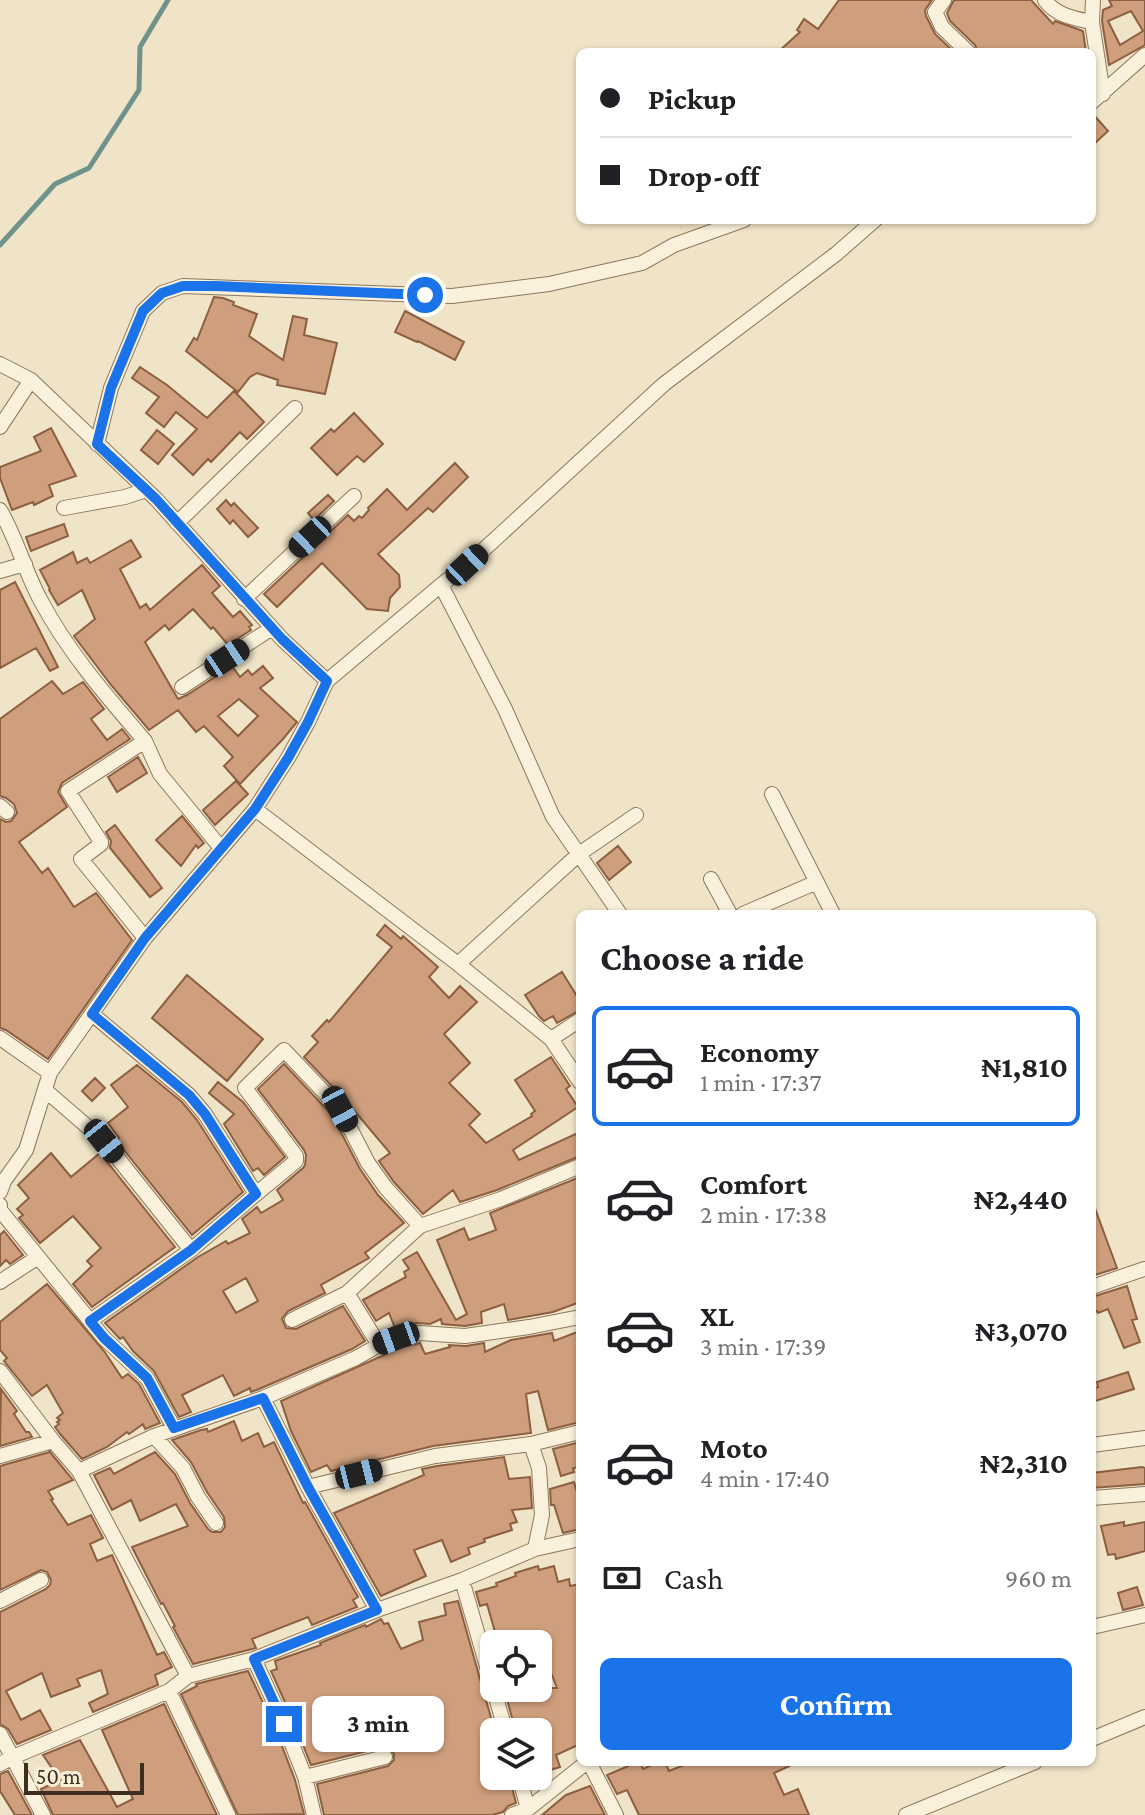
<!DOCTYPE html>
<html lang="en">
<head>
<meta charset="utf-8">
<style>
  :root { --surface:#fff; --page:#f2f2f2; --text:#202124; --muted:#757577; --line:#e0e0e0; --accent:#1a73e8 }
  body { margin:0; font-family:"Crimson Pro",serif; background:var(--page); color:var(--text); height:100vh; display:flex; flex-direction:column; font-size:30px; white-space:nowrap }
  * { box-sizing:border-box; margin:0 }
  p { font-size:26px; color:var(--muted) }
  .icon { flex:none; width:44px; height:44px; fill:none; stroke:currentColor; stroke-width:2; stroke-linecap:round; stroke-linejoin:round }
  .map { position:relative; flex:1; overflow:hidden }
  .side { position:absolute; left:576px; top:910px; width:520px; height:856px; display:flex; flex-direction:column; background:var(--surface); border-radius:12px; box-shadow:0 2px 6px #0004 }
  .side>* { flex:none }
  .guide { position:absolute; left:576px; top:48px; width:520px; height:176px; border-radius:12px; box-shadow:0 2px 6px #0004; display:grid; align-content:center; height:176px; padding:0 24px; background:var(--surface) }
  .fabs { position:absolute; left:480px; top:1630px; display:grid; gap:16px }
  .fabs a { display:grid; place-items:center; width:72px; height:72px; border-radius:12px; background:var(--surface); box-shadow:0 2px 6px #0004; font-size:40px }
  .scale { position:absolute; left:24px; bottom:20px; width:120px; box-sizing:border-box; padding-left:8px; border:4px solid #3d2e20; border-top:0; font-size:22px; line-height:28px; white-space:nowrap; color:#3d2e20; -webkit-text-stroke:6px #f7eed8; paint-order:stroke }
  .end { position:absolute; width:36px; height:36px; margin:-18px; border:10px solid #1a73e8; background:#fff; box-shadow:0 0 0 4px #fff }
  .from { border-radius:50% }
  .bubble { position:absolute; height:56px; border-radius:12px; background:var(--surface); box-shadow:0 2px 6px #0004; font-size:26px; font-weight:700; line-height:56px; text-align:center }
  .car { position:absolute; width:24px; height:48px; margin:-24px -12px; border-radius:10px; box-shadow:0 0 6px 2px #0007; background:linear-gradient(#222 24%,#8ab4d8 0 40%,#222 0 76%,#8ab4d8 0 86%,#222 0) }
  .guide b { display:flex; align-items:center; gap:28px; height:76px; font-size:30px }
  .guide b+b { border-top:2px solid var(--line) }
  .guide i { width:20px; height:20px; background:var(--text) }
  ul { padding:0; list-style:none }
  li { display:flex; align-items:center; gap:24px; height:120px; margin:0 16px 12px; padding:0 8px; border:4px solid transparent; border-radius:12px }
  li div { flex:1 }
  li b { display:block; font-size:30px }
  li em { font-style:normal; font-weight:700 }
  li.selected { border-color:var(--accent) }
  li>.icon { width:72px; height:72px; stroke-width:1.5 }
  h2 { padding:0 24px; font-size:36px; line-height:96px }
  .pay { display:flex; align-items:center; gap:20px; height:88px; padding:0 24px; font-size:30px }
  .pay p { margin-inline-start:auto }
  .action { display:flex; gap:16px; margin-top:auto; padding:16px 24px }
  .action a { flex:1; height:92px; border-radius:12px; background:var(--accent); color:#fff; font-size:32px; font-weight:700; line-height:92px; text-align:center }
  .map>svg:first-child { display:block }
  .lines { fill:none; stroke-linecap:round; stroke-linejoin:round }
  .stream { stroke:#6f938a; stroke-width:5 }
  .building { fill:#cf9f7d; stroke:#8d5f41; stroke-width:2; fill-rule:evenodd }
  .minor-casing { stroke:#8d765c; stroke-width:16 }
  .minor { stroke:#faf1dc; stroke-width:14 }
  .route { stroke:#1a73e8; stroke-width:10 }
</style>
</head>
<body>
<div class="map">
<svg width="1145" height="1815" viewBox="0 0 1145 1815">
  <rect width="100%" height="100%" fill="#f0e4c8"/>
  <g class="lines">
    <path class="stream" d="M 0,245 L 55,184 L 89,168 L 139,90 L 140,47 L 168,0"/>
  </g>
  <path class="building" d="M 839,0 L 932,0 L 925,10 L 926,16 L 935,34 L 954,52 L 778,52 L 800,32 L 797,30 L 804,19 L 818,29 Z
    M 954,0 L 1031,0 L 1053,24 L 1055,21 L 1083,31 L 1086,52 L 978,52 L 975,45 L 950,21 L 947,13 Z
    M 1109,0 L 1145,0 L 1145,45 L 1109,65 L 1102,21 L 1103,10 L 1112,6 ZM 1131,11 L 1143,31 L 1120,45 L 1108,21 Z
    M 1092,113 L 1108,131 L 1092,146 Z
    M 214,297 L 223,298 L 234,302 L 233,305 L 257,314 L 249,336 L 283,360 L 293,316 L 307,319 L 304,335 L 337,343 L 325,394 L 277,385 L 278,380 L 257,373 L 250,377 L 238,392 L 186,351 L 194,338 L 197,340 Z
    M 405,311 L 464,342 L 455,360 L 418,341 L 417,342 L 395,332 Z
    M 140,367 L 167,385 L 207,418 L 234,391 L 264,422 L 247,439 L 240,432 L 211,462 L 208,459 L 193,475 L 172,455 L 197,429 L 176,412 L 164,427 L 146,413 L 159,397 L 132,378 Z
    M 354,413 L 383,444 L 364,462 L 357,456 L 337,475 L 311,448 L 331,429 L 334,432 Z
    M 51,428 L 76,476 L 49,485 L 53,496 L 34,505 L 33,502 L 12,510 L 0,478 L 0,467 L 41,451 L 34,437 Z
    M 157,430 L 174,444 L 158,464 L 141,450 Z
    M 455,463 L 468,477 L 433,512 L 428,508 L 378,554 L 399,575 L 400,587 L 390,598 L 388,611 L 367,609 L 322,563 L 277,607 L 264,594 L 348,515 L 354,521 L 359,516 L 362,518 L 369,510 L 368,508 L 387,489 L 407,510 Z
    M 328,495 L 334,501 L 314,520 L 308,513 Z
    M 226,500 L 231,506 L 234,503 L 258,528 L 248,537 L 233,520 L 230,524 L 217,509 Z
    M 64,524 L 68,536 L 31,551 L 26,537 Z
    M 131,540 L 141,557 L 120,569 L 140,608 L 146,604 L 150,610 L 202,565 L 220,586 L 212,593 L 233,617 L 240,611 L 252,625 L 249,627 L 251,630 L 228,645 L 213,627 L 211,629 L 193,609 L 169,630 L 165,625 L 145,642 L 178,699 L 187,695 L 232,666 L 240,677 L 248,670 L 252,675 L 263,666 L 273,678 L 260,688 L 297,722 L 283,739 L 240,784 L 224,766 L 233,757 L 204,726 L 196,732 L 178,710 L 149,730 L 111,685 L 74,636 L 95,619 L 82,590 L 58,605 L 49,590 L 50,589 L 40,570 L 73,552 L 77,563 L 87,558 L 90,563 ZM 239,699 L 258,716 L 238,736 L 218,716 Z
    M 15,582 L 58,667 L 50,671 L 36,648 L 0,668 L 0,590 Z
    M 52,681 L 63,694 L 83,682 L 104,709 L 91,719 L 107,740 L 122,729 L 130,739 L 62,783 L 58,792 L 67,807 L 19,842 L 42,873 L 48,868 L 74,907 L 96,893 L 132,940 L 48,1059 L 6,1030 L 0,1028 L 0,819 L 6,822 L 11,821 L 17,813 L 14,804 L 6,798 L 0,796 L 0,719 Z
    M 138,757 L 147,773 L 117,792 L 108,777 Z
    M 236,781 L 248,794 L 215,825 L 203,810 Z
    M 182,816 L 204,843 L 198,848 L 196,845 L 181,866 L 156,840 Z
    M 115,825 L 162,888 L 150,897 L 110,848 L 111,841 L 106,832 Z
    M 618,846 L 631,862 L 609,880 L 597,863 Z
    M 385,925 L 401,939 L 403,936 L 438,967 L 429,977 L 449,998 L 460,986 L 477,1002 L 444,1034 L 470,1063 L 449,1083 L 480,1114 L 469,1125 L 486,1143 L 532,1116 L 531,1114 L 535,1111 L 515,1080 L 551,1057 L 570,1086 L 566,1089 L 578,1107 L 513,1150 L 519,1160 L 580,1132 L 580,1156 L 497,1190 L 460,1202 L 453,1190 L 423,1214 L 394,1182 L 379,1161 L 390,1153 L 347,1102 L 304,1057 L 318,1042 L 312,1036 L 327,1020 L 329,1022 L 392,947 L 377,935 Z
    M 562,972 L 580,1001 L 580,1010 L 557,1023 L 553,1016 L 544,1021 L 539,1016 L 525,995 Z
    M 187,975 L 263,1039 L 227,1081 L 152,1018 Z
    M 284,1064 L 332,1115 L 360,1169 L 378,1195 L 404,1223 L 365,1253 L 369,1258 L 321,1285 L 325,1293 L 288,1311 L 282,1319 L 286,1328 L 296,1329 L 343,1306 L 365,1341 L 352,1349 L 259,1389 L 251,1392 L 250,1388 L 234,1396 L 223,1375 L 182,1395 L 191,1412 L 179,1417 L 154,1371 L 133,1351 L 123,1337 L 120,1339 L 105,1323 L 198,1257 L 226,1241 L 228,1244 L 250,1233 L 242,1219 L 257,1207 L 261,1213 L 283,1200 L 277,1190 L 303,1168 L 305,1165 L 306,1155 L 304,1150 L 258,1089 ZM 246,1278 L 258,1301 L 236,1313 L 223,1291 Z
    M 137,1065 L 182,1102 L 197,1120 L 243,1192 L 192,1235 L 116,1140 L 119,1138 L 108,1123 L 128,1107 L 111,1085 Z
    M 95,1078 L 105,1088 L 92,1101 L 82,1091 Z
    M 218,1082 L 243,1102 L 285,1157 L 264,1175 L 258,1168 L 253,1171 L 224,1124 L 234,1114 L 209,1093 Z
    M 51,1153 L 71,1177 L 100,1153 L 175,1247 L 92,1307 L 73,1284 L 92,1266 L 87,1261 L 101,1248 L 73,1216 L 40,1243 L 19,1218 L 23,1215 L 17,1209 L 29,1198 L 18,1185 Z
    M 580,1177 L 580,1302 L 553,1312 L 508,1320 L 504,1304 L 481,1312 L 482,1323 L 465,1326 L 442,1324 L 441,1319 L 430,1324 L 417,1323 L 395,1328 L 389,1313 L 376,1321 L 363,1300 L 406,1277 L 404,1272 L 409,1269 L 403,1260 L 417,1252 L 456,1320 L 467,1314 L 437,1240 L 464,1228 L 469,1240 L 496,1230 L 490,1213 Z
    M 1093,1203 L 1117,1268 L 1092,1276 L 1092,1204 Z
    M 4,1231 L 23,1255 L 10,1264 L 6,1260 L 0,1266 L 0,1235 Z
    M 47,1284 L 104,1351 L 122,1378 L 128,1374 L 139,1384 L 160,1423 L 145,1429 L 143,1424 L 129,1434 L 127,1432 L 107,1447 L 82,1459 L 61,1435 L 55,1427 L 59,1424 L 57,1422 L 60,1420 L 57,1418 L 63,1413 L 47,1385 L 32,1396 L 4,1361 L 7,1358 L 0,1350 L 0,1322 Z
    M 1127,1286 L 1137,1319 L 1132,1320 L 1140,1342 L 1124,1348 L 1108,1309 L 1098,1313 L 1097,1311 L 1092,1313 L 1092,1297 Z
    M 580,1331 L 580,1422 L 548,1430 L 538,1391 L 526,1394 L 531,1433 L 433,1446 L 331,1471 L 327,1465 L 311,1472 L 291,1431 L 281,1401 L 402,1347 L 420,1343 L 425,1354 L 450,1347 L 449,1345 L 466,1346 L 484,1343 L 485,1352 L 511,1340 L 552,1333 L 554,1341 Z
    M 1128,1372 L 1134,1389 L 1092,1402 L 1092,1389 L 1098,1387 L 1097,1382 Z
    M 1,1389 L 17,1411 L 14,1414 L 26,1432 L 29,1432 L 32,1437 L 0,1446 Z
    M 234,1421 L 242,1441 L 258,1433 L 264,1447 L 274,1442 L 303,1503 L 305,1502 L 358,1597 L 353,1600 L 357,1607 L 312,1625 L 308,1617 L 252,1639 L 256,1648 L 193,1664 L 173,1627 L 175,1626 L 163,1603 L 161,1604 L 132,1547 L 188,1526 L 176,1504 L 140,1521 L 131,1500 L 112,1510 L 94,1475 L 110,1468 L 114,1474 L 155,1452 L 175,1474 L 190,1503 L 208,1529 L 212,1532 L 221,1532 L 225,1527 L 224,1517 L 207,1492 L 191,1462 L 172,1440 L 201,1430 L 207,1429 L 208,1432 Z
    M 580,1442 L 580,1467 L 573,1468 L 574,1472 L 561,1476 L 553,1449 Z
    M 50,1452 L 73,1480 L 48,1491 L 53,1499 L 51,1500 L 68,1525 L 91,1515 L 103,1538 L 90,1544 L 97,1561 L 112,1555 L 157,1655 L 164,1652 L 172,1667 L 155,1675 L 158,1685 L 93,1712 L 89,1703 L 108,1694 L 101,1670 L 77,1679 L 80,1686 L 51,1697 L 42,1673 L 6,1691 L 21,1720 L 40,1710 L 51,1730 L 17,1744 L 8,1729 L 0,1724 L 0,1612 L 46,1589 L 50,1585 L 51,1580 L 47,1572 L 41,1570 L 0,1590 L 0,1466 Z
    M 504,1457 L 509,1479 L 530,1477 L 532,1508 L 512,1510 L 517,1522 L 510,1524 L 512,1530 L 484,1539 L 485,1542 L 468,1548 L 470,1554 L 451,1562 L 442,1540 L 414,1550 L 426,1576 L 381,1596 L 334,1513 L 424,1475 L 422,1469 L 437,1466 Z
    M 1142,1467 L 1145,1468 L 1145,1484 L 1092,1488 L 1092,1473 Z
    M 574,1482 L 580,1502 L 580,1529 L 563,1533 L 554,1505 L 551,1505 L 550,1489 Z
    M 1124,1522 L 1124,1526 L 1145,1522 L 1145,1551 L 1116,1559 L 1115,1554 L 1108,1555 L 1101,1526 Z
    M 538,1566 L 539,1570 L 554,1566 L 558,1582 L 569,1579 L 570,1586 L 580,1584 L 580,1744 L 556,1755 L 560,1767 L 538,1774 L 538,1732 L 525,1732 L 522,1722 L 514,1725 L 504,1688 L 557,1688 L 540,1644 L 536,1644 L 534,1637 L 513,1644 L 510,1640 L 491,1646 L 488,1634 L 495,1632 L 487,1604 L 480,1606 L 476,1592 L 497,1586 L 496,1583 L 516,1576 L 515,1573 Z
    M 1137,1587 L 1143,1605 L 1123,1610 L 1118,1593 Z
    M 458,1601 L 495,1732 L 494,1732 L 494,1776 L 509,1776 L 516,1803 L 508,1806 L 503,1812 L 492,1815 L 324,1815 L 317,1784 L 388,1766 L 394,1760 L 394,1754 L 388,1748 L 383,1747 L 311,1765 L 293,1720 L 271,1671 L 277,1669 L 275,1661 L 321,1645 L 320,1643 L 365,1625 L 366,1627 L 381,1619 L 384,1624 L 388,1623 L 401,1649 L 423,1640 L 419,1622 L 446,1615 L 444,1604 Z
    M 248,1671 L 275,1728 L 295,1780 L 304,1814 L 238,1815 L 181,1694 L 197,1686 L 196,1684 Z
    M 164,1704 L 217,1815 L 53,1815 L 41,1789 L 60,1780 L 43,1755 L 80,1740 L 117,1807 L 133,1799 L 102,1730 Z
    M 638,1762 L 640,1762 L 643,1769 L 659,1762 L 665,1762 L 669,1771 L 692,1762 L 798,1762 L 774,1773 L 784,1795 L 798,1789 L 809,1815 L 639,1815 L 627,1790 L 617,1794 L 607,1775 Z
    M 8,1771 L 32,1815 L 15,1815 L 0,1791 L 0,1774 Z
    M 590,1786 L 605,1815 L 542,1815 L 566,1795 Z"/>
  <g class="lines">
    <g class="minor-casing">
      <path id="minor" d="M 944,0 L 935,12 L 942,27 L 968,52
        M 1045,0 C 1055,15 1075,19 1092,22 L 1103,94
        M 1092,22 L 1093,0
        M 1092,102 L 1145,55
        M 0,364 L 31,380
        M 0,427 L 31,380 L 156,499 L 282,639 L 327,681
        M 97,444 L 111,388 L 143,311 L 162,293 L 183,286 L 452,296 L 549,284 L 642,263 L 674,245 L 744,220
        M 64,508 L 125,497 L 146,490
        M 0,510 C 17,539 25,572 41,601 C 68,652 108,698 145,741 L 68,791 L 101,842 L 101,844 L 81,859 L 145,938
        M 177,523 L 295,408
        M 0,571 L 25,564
        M 441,585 L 505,709 L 553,817 L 620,914
        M 244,599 L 354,496
        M 182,687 L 272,628
        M 145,741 L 160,774 L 221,848
        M 772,794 L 833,914
        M 0,806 L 7,812
        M 255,809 L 458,964 L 551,1039 L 580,1082
        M 711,879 L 730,914
        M 743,914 L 817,882
        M 458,964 L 579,854 L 636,815
        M 92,1014 L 189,1095 L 205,1114 L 256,1194 L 296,1161 L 296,1156 L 245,1088 L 284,1050 L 340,1109 L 368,1163 L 386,1188 L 420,1226
        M 0,1038 L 50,1073
        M 551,1039 L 580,1020
        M 45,1090 L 104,1141 L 191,1250
        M 0,1192 L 4,1181 L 26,1150 L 50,1073 L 145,938 L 255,809 L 288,758 L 308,722 L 327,681 L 441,585 L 467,565 L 664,384 L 836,254 L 875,220
        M 0,1205 L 0,1210 L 104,1338 L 147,1378 L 174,1428
        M 0,1282 L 38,1257
        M 1092,1287 L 1144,1269
        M 292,1320 L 347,1293
        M 90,1321 L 191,1250 L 256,1194
        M 379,1345 L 347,1293 L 420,1226 L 501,1199 L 580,1166
        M 0,1371 L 53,1441 L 79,1471
        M 263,1398 L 308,1487 L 377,1610
        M 154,1436 L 183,1468 L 198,1497 L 216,1523
        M 531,1444 L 580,1432
        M 1092,1445 L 1145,1438
        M 0,1456 L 53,1441
        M 308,1487 L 435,1456 L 531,1444 L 539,1468 L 542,1515 L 535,1549
        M 1092,1498 L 1145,1494
        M 462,1580 L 506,1732
        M 0,1601 L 41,1580
        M 1092,1627 L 1145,1615
        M 254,1659 L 284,1724 L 305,1777 L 314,1815
        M 188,1676 L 79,1471 L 154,1436 L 263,1398 L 356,1358 L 379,1345 L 396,1338 L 419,1333 L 465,1336 L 529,1327 L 580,1317
        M 169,1691 L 228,1815
        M 0,1734 L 43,1815
        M 1092,1739 L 1145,1717
        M 589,1762 L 616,1815
        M 0,1764 L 13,1757 L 169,1691 L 188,1676 L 254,1659 L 377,1610 L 462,1580 L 535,1549 L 580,1539
        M 305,1777 L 385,1757
        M 528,1809 L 587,1762
        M 512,1815 L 528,1809 L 519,1776
        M 906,1815 L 1035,1762"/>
    </g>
    <use href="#minor" class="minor"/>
  </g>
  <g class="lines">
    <path class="route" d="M 284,1724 L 254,1659 L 377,1610 L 308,1487 L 263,1398 L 174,1428 L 147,1378 L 104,1338 L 90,1321 L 191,1250 L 256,1194 L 205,1114 L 189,1095 L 92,1014 L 145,938 L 255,809 L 288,758 L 308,722 L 327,681 L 282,639 L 156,499 L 97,444 L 111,388 L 143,311 L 162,293 L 183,286 L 216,286 L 425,295"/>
  </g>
</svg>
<div class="fabs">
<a><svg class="icon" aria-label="locate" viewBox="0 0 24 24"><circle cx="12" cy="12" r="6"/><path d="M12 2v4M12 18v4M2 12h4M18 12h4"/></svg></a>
<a><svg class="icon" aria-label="layers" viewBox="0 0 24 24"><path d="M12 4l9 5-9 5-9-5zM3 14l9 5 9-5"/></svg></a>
</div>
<div class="scale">50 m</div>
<i class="end from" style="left:425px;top:295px"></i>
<i class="end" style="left:284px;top:1724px"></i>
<div class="bubble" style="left:312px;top:1696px;width:132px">3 min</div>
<i class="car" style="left:310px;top:537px;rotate:227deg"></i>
<i class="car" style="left:467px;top:565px;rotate:47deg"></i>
<i class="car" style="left:227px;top:658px;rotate:57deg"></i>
<i class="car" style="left:340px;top:1109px;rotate:152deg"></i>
<i class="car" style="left:104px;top:1141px;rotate:141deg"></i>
<i class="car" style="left:396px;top:1338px;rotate:250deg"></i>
<i class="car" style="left:359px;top:1474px;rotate:76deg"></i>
<div class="guide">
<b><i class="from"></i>Pickup</b>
<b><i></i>Drop-off</b>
</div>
<section class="side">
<h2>Choose a ride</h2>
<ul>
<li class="selected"><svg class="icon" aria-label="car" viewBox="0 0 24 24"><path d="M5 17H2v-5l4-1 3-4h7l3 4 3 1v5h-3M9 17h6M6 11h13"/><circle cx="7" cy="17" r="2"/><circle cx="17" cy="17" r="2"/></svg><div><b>Economy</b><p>1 min · 17:37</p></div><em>₦1,810</em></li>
<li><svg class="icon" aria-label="car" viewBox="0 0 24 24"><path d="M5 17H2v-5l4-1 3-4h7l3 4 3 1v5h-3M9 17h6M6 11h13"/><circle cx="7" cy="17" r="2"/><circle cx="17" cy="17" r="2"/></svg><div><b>Comfort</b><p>2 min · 17:38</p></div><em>₦2,440</em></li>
<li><svg class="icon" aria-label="car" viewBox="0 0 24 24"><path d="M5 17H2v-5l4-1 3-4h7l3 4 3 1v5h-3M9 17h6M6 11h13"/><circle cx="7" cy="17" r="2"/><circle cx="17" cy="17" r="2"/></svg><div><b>XL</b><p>3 min · 17:39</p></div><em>₦3,070</em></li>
<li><svg class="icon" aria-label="car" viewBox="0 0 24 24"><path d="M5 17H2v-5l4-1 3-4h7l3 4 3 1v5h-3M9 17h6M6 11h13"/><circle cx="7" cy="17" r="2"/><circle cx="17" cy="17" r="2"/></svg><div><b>Moto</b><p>4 min · 17:40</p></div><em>₦2,310</em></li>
</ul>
<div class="pay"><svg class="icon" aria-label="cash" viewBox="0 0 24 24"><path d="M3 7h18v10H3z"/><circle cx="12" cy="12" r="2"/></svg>Cash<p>960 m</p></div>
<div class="action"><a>Confirm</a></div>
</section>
</div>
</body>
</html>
